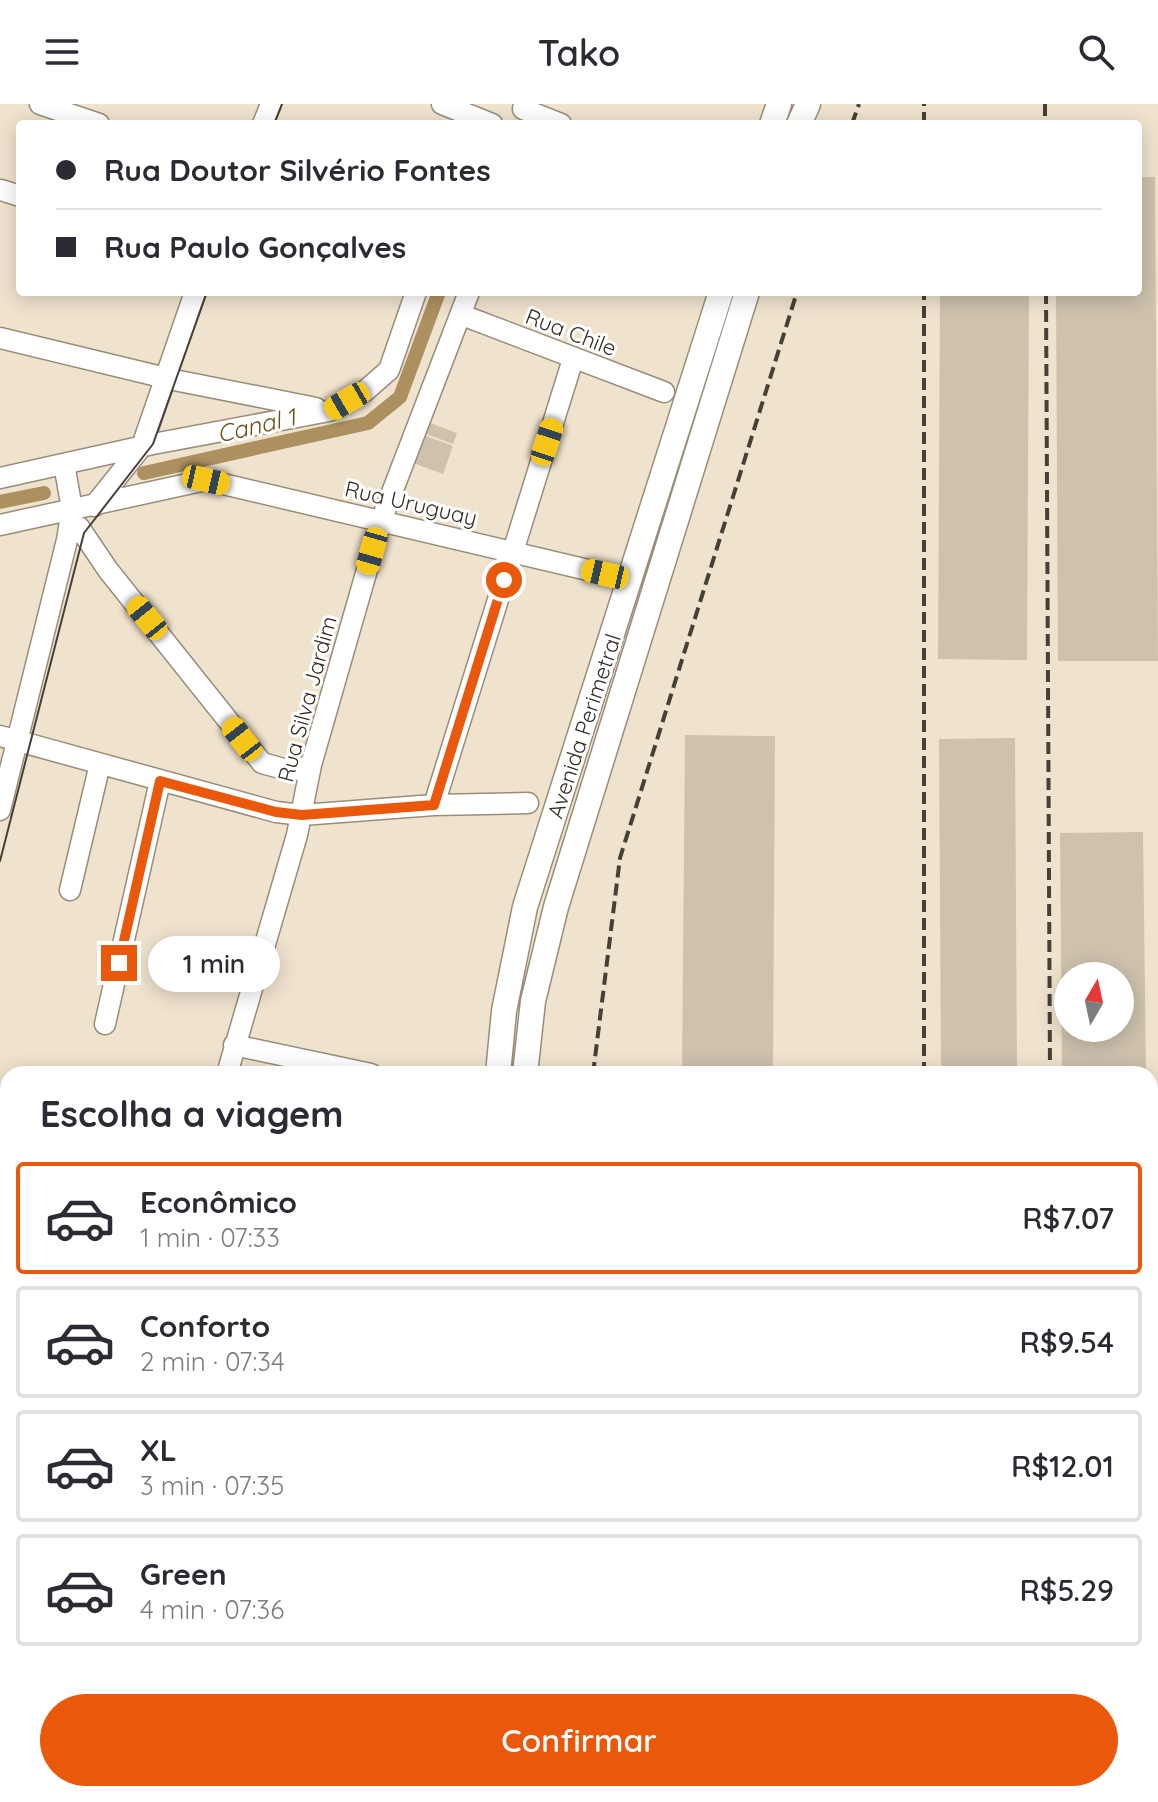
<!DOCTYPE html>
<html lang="pt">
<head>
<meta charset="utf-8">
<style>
  :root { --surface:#fff; --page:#f2f2f3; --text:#2b2b33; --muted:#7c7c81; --line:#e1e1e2; --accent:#ea580c }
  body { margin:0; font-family:Quicksand,sans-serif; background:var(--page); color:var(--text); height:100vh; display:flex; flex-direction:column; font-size:30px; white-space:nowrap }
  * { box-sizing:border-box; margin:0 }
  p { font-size:26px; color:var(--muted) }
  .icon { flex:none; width:44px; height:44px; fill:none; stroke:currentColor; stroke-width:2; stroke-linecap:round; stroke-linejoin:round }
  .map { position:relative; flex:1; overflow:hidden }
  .drawer { position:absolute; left:0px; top:962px; width:1158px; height:736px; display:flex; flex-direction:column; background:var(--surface); border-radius:24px 24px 0 0; box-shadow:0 4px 20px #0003 }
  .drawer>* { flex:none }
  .top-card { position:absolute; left:16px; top:16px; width:1126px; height:176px; border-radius:8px; box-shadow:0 4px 20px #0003; display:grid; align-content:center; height:176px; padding:0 40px; background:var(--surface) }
  .needle { width:52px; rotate:9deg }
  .buttons { position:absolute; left:1054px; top:858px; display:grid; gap:16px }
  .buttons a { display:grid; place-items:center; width:80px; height:80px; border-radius:50%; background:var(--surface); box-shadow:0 4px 20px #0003; font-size:40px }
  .end { position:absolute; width:36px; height:36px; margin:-18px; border:10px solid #ea580c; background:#fff; box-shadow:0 0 0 4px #fff }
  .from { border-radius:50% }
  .bubble { position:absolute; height:56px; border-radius:28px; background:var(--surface); box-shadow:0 4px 20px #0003; font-size:26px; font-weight:600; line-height:56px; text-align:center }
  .car { position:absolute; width:24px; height:48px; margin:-24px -12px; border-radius:10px; box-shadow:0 0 6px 2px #0007; background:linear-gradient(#f5c518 24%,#345 0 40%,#f5c518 0 76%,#345 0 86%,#f5c518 0) }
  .top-card b { display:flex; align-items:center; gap:28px; height:76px; font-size:30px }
  .top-card b+b { border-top:2px solid var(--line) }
  .top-card i { width:20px; height:20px; background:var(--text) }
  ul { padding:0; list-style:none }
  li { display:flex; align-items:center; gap:24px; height:112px; margin:0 16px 12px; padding:0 24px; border:4px solid var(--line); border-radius:8px }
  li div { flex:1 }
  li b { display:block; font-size:30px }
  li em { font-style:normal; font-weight:600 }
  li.on { border-color:var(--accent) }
  li>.icon { width:72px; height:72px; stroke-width:1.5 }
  h2 { padding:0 40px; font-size:36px; line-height:96px }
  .primary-button { display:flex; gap:16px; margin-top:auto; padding:16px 40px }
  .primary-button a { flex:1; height:92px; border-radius:48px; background:var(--accent); color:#fff; font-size:32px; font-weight:600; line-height:92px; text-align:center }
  header { display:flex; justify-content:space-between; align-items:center; height:104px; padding:0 40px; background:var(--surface); font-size:36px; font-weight:600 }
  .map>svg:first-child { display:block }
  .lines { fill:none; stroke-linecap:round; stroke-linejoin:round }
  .canal { stroke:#ad9060; stroke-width:14 }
  .building { fill:#cec2ad; fill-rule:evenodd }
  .minor-casing { stroke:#998d7a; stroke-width:23 }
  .major-casing { stroke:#998d7a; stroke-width:27 }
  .minor { stroke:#fff; stroke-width:20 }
  .major { stroke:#fff; stroke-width:24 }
  .tram { stroke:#464037; stroke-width:2 }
  .rail { stroke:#464037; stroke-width:4; stroke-dasharray:12 6; stroke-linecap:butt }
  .route { stroke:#ea580c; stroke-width:10 }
  .labels { text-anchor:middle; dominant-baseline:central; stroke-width:6; stroke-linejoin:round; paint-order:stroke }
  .street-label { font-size:22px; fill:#332e26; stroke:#fff }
  .water-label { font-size:24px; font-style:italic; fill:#6d4f14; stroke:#fff }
</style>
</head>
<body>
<header><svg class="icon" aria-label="menu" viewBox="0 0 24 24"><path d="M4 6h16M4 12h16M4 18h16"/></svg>Tako<svg class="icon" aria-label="search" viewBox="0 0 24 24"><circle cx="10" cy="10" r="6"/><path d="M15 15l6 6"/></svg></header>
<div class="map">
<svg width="1158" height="1698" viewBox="0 0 1158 1698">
  <rect width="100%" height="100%" fill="#f0e3ce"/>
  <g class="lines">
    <path class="canal" d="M 144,369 L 368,319 L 400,293 L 439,188
      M 0,398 L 44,389"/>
  </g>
  <path class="building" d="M 1138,73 L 1155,73 L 1158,557 L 1058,557 L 1056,188 L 1138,188 Z
    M 940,188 L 1029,188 L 1027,556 L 938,555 Z
    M 425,317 L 457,329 L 453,340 L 421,328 Z
    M 423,331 L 453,342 L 443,370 L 413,359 Z
    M 685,631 L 775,632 L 773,970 L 682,970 Z
    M 1015,634 L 1017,970 L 941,970 L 939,635 Z
    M 1143,728 L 1146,970 L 1062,970 L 1060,729 ZM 1068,872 L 1120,872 L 1120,924 L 1068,924 Z
    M 1150,1181 L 1158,1182 L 1158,1674 L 1150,1674 Z
    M 0,1351 L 8,1353 L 8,1423 L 0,1421 Z
    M 0,1454 L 8,1456 L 8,1496 L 0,1494 Z
    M 0,1589 L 8,1590 L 8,1625 L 0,1624 Z"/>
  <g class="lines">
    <g class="minor-casing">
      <path id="minor" d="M 40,0 L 99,20
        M 442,0 L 492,20
        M 524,0 L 523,5 L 561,20
        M 263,20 L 271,0
        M 1,86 L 20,92
        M 462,211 L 664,288
        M 0,234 L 174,276 L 316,304
        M 0,374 L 153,340 L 329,307 L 365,287 L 389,266 L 416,188
        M 94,402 L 142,342 L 195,188
        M 0,421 L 206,376 L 605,470
        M 79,423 L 108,466 L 262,659 L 291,667 L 311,661
        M 0,632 L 276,708 L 302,711 L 434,701 L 528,699
        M 434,701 L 573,255
        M 0,706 L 67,436 L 72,405 L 64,360
        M 70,786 L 100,660
        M 105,920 L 160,677
        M 234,941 L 371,970
        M 227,970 L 297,731 L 311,661 L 381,417 L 469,188
        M 0,1110 L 8,1112
        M 0,1647 L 8,1649
        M 179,1690 L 211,1698
        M 51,1698 L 53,1690
        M 329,1698 L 331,1690"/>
    </g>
    <g class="major-casing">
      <path id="major" d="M 772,20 L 779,0
        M 799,20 L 808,0
        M 498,970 L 504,907 L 525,803 L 721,188
        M 525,970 L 533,897 L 556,803 L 747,188
        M 365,1698 L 367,1690
        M 392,1698 L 394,1690"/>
    </g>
    <use href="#minor" class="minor"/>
    <use href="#major" class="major"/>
    <path class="tram" d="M 274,20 L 282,0
      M 0,757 L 84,429 L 153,340 L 207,188"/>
    <path class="rail" d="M 1045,0 L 1045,20
      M 852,20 L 859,0
      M 924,20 L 924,0
      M 1046,188 L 1050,970
      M 593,970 L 620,754 L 797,188
      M 924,970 L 924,188
      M 1055,1690 L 1055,1698
      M 458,1698 L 460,1690
      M 917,1698 L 917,1690"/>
  </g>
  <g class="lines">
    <path class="route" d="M 119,859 L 160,677 L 276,708 L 302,711 L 434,701 L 504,476"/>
  </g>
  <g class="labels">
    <g class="street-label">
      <text transform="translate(571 228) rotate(21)">Rua Chile</text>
      <text transform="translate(411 399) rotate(13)">Rua Uruguay</text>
      <text transform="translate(307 595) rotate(-75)">Rua Silva Jardim</text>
      <text transform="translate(584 622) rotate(-72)">Avenida Perimetral</text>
    </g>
    <g class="water-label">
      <text transform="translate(256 321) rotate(-13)">Canal 1</text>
    </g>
  </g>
</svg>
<div class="buttons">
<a><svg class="needle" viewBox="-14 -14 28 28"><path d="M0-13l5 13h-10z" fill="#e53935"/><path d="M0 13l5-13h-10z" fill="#7c7c81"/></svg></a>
</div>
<i class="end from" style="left:504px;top:476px"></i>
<i class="end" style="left:119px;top:859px"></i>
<div class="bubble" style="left:148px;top:832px;width:132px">1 min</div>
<i class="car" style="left:347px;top:297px;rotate:240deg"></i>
<i class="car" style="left:547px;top:338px;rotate:18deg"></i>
<i class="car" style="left:206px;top:376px;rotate:103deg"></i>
<i class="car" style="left:372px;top:447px;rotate:196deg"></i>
<i class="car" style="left:605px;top:470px;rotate:283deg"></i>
<i class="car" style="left:147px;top:514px;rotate:321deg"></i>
<i class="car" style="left:242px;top:635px;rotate:322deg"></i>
<div class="top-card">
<b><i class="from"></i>Rua Doutor Silvério Fontes</b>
<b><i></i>Rua Paulo Gonçalves</b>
</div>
<section class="drawer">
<h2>Escolha a viagem</h2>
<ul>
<li class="on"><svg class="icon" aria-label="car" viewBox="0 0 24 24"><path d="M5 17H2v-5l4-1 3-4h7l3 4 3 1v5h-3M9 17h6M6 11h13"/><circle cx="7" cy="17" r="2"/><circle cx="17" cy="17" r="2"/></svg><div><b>Econômico</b><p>1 min · 07:33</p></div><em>R$7.07</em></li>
<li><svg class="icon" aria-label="car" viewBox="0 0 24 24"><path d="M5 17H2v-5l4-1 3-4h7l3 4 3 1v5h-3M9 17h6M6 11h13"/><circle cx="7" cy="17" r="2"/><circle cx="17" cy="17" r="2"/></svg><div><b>Conforto</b><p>2 min · 07:34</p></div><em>R$9.54</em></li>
<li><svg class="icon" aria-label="car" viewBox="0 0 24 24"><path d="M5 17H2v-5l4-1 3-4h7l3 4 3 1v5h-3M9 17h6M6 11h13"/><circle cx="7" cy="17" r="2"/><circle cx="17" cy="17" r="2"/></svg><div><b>XL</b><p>3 min · 07:35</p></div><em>R$12.01</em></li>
<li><svg class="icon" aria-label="car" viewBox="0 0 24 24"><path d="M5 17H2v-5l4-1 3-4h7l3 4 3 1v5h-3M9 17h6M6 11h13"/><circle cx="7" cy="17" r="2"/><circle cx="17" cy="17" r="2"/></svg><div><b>Green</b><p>4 min · 07:36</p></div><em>R$5.29</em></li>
</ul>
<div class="primary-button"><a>Confirmar</a></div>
</section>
</div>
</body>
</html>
